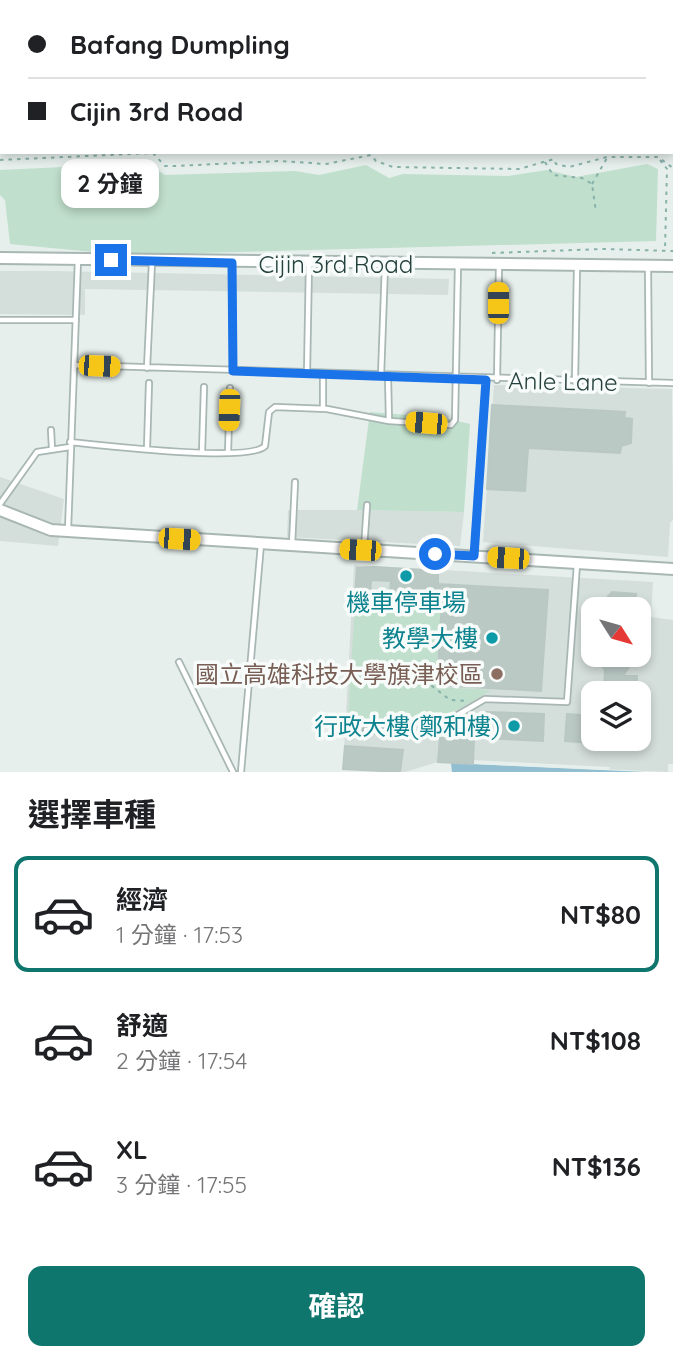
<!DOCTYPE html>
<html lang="zh-TW">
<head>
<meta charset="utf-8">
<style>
  :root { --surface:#fff; --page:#f6f6f6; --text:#202124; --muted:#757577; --line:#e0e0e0; --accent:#0f766e }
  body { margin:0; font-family:Quicksand,"Noto Sans TC",sans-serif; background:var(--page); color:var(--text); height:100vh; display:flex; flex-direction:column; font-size:26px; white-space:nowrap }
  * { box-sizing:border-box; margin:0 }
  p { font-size:23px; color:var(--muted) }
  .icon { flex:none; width:38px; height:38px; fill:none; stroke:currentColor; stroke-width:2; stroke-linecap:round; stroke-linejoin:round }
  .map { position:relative; height:772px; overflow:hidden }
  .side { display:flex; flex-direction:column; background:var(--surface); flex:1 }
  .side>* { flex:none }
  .hud { position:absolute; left:0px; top:0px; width:674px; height:154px; box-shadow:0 4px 10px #0003; display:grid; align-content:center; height:154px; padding:0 28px; background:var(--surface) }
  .needle { width:46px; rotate:127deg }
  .fabs { position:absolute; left:581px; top:597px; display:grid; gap:14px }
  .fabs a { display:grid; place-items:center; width:70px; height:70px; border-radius:14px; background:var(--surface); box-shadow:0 4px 10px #0003; font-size:35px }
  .end { position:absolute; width:32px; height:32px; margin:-16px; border:9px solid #1a73e8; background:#fff; box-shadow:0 0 0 4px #fff }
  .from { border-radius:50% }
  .bubble { position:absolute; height:49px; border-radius:14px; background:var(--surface); box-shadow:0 4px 10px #0003; font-size:23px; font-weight:700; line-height:49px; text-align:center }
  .car { position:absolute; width:21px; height:42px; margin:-21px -10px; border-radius:9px; box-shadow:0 0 5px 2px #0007; background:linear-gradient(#f5c518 24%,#345 0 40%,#f5c518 0 76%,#345 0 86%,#f5c518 0) }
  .hud b { display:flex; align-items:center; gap:24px; height:66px; font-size:26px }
  .hud b+b { border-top:2px solid var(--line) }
  .hud i { width:18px; height:18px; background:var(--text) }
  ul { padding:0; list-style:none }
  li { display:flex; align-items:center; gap:21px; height:116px; margin:0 14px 10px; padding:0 14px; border:4px solid transparent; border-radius:14px }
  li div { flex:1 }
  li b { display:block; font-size:26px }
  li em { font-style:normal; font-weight:700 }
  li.active { border-color:var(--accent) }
  li>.icon { width:63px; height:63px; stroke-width:1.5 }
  h2 { padding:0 28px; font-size:32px; line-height:84px }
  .button { display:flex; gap:14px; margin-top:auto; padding:14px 28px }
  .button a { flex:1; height:80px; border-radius:14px; background:var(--accent); color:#fff; font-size:28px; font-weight:700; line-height:80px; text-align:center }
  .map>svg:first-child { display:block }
  .built { fill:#d4dedb; fill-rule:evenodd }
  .green { fill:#c0dfcc }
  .water { fill:#91bfd1 }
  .pier { fill:#e6efec }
  .building { fill:#bbc9c5; stroke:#b9c8c4; stroke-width:2 }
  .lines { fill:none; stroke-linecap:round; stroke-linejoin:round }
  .service-casing { stroke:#a8b7b4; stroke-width:8 }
  .tertiary-casing { stroke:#a8b7b4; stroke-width:14 }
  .path { stroke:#88b1aa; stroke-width:2; stroke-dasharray:3.5 5; stroke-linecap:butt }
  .service { stroke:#fff; stroke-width:4.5 }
  .tertiary { stroke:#fff; stroke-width:10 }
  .route { stroke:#1a73e8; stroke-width:9 }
  .culture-dot { fill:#0f9aa8; stroke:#f7fbf9; stroke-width:2.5 }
  .education-dot { fill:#8d6e63; stroke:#f7fbf9; stroke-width:2.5 }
  .labels { text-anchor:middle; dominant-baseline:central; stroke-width:7; stroke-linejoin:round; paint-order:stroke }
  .street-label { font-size:24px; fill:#25413d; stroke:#f7fbf9 }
  .culture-label { font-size:24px; fill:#0d838f; stroke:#f7fbf9; text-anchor:end }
  .education-label { font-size:24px; fill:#785e54; stroke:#f7fbf9; text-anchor:end }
</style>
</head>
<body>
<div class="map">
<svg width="673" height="772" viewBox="0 0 673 772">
  <rect width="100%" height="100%" fill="#e6efec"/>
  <path class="built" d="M 0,271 L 54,271 L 449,279 L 448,295 L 85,289 L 85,315 L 0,314 Z
    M 494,385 L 672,389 L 673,520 L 670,523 L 668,557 L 483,542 Z
    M 0,477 L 64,499 L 58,546 L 0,541 Z
    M 288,510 L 357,510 L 464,512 L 460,546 L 287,537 Z
    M 354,565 L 653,582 L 651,617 L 673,620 L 673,764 L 668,764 L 668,772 L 438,762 L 405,772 L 343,769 ZM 593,609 L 639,609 L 639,654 L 593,654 ZM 593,693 L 639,693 L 639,738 L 593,738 Z"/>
  <path class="green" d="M 147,163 L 165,175 L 295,171 L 319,175 L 366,165 L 389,178 L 403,174 L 508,176 L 547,170 L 576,177 L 647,164 L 658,169 L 656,241 L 124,255 L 10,244 L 5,200 L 0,195 L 0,170 Z
    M 370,412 L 444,418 L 470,424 L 464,512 L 357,510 Z
    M 389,583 L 442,585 L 436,687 L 491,690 C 467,705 444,721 415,719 L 414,722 L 348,719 L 355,604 L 387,606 Z
    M 471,712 L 485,712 L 484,738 L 437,736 Z"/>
  <path class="water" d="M 0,0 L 673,0 L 673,37 L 672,2 L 2,2 L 2,45 Z
    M 451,763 L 473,764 L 645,772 L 452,772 Z"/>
  <path class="pier" d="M 473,760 L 610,767 L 609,770 L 473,764 Z"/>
  <path class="building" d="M 492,405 L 625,412 L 624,418 L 632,419 L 631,443 L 621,446 L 620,453 L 528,448 L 525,491 L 487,489 Z
    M 375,567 L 438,571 L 438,584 L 548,590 L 541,691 L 437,685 L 442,601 L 390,597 L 391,581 L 371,580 L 370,599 L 355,598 L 357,568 Z
    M 612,592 L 636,594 L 635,609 L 603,609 L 603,602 Z
    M 600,654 L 632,654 L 631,664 L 623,676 L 637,676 L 636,693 L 604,693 L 605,670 L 600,664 Z
    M 485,712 L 544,714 L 543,741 L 484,738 Z
    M 567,714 L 593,716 L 593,743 L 565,741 Z
    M 440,738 L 474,740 L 473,764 L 438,762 Z
    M 345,746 L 403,750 L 400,772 L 343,769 Z"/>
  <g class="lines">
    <g class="service-casing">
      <path id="service" d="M 232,263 L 233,371
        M 648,268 L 649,383
        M 0,320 L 76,320
        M 75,365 L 673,383
        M 147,368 L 152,262
        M 307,373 L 309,263
        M 381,376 L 385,265
        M 388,376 L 389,421
        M 497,380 L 499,265
        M 575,381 L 577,267
        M 323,408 L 323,374
        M 51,430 L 52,449
        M 70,442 C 100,445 250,463 265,446 L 269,412 L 275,407 L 327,409 L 389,421 L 451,425 L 455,420 L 458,265
        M 147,448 L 149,383
        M 202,453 L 204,387
        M 228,453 L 230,388
        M 0,504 L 37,452 L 70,447
        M 68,530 L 78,259
        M 292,545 L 295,482
        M 364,549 L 367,505
        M 474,556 L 486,380
        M 179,662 L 233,772
        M 366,730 L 425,734 L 485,699 L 567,702 L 577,564
        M 241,772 L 261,544"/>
    </g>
    <g class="tertiary-casing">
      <path id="tertiary" d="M 0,258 L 673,266
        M 0,510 L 51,530 L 673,569"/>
    </g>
    <path class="path" d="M 0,160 L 153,153 L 165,166 L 176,166 L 280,161 L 326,164 L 371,155 L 376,161 L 393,167 L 519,169 L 554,159 L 556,164 L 569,167 L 607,157 L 658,157 L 673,168
      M 660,160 L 667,169 L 665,250
      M 545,162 L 553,175 L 582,178 L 592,184 L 596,212
      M 592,184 L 607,158
      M 492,253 L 603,249 L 673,251
      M 418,675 L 450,700 L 467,701"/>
    <use href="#service" class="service"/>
    <use href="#tertiary" class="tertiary"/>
  </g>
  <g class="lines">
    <path class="route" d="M 111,260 L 232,263 L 233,371 L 486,380 L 474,556 L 435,554"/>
  </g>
  <g class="culture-dot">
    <circle cx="406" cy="576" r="7"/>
    <circle cx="492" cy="638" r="7"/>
    <circle cx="514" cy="726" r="7"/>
  </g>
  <circle class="education-dot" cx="497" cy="674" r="7"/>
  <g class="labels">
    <g class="street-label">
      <text x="336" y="264">Cijin 3rd Road</text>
      <text transform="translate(563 381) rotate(1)">Anle Lane</text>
    </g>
    <g class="culture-label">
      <text x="406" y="602" text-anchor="middle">機車停車場</text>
      <text x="478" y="638">教學大樓</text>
      <text x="500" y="726">行政大樓(鄭和樓)</text>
    </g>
    <g class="education-label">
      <text x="483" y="674">國立高雄科技大學旗津校區</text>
    </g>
  </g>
</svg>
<div class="fabs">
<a><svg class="needle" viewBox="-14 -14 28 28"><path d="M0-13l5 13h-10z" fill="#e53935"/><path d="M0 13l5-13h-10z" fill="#757577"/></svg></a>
<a><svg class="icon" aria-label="layers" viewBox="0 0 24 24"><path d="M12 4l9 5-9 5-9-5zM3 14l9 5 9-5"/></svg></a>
</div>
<i class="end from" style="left:435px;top:554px"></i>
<i class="end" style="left:111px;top:260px"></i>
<div class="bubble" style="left:61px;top:159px;width:98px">2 分鐘</div>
<i class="car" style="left:498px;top:303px;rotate:0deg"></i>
<i class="car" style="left:99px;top:366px;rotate:92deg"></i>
<i class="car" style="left:229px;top:410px;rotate:182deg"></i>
<i class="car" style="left:426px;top:423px;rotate:275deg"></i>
<i class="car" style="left:179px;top:539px;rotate:94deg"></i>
<i class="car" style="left:360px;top:550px;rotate:273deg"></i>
<i class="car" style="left:508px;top:558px;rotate:274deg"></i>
<div class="hud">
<b><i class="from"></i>Bafang Dumpling</b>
<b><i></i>Cijin 3rd Road</b>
</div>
</div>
<section class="side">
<h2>選擇車種</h2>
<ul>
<li class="active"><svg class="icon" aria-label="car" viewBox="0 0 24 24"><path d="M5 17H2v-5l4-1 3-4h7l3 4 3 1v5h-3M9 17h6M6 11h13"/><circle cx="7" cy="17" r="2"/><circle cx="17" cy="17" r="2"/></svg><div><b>經濟</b><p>1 分鐘 · 17:53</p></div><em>NT$80</em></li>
<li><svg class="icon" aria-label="car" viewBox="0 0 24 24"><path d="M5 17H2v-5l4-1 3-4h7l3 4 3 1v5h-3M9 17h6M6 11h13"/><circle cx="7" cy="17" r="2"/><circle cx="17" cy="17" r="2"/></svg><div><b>舒適</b><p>2 分鐘 · 17:54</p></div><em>NT$108</em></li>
<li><svg class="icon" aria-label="car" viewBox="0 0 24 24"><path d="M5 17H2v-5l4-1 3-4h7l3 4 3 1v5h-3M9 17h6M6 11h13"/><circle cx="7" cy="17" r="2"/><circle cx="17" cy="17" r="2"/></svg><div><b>XL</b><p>3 分鐘 · 17:55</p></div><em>NT$136</em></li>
</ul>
<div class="button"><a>確認</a></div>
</section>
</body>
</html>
